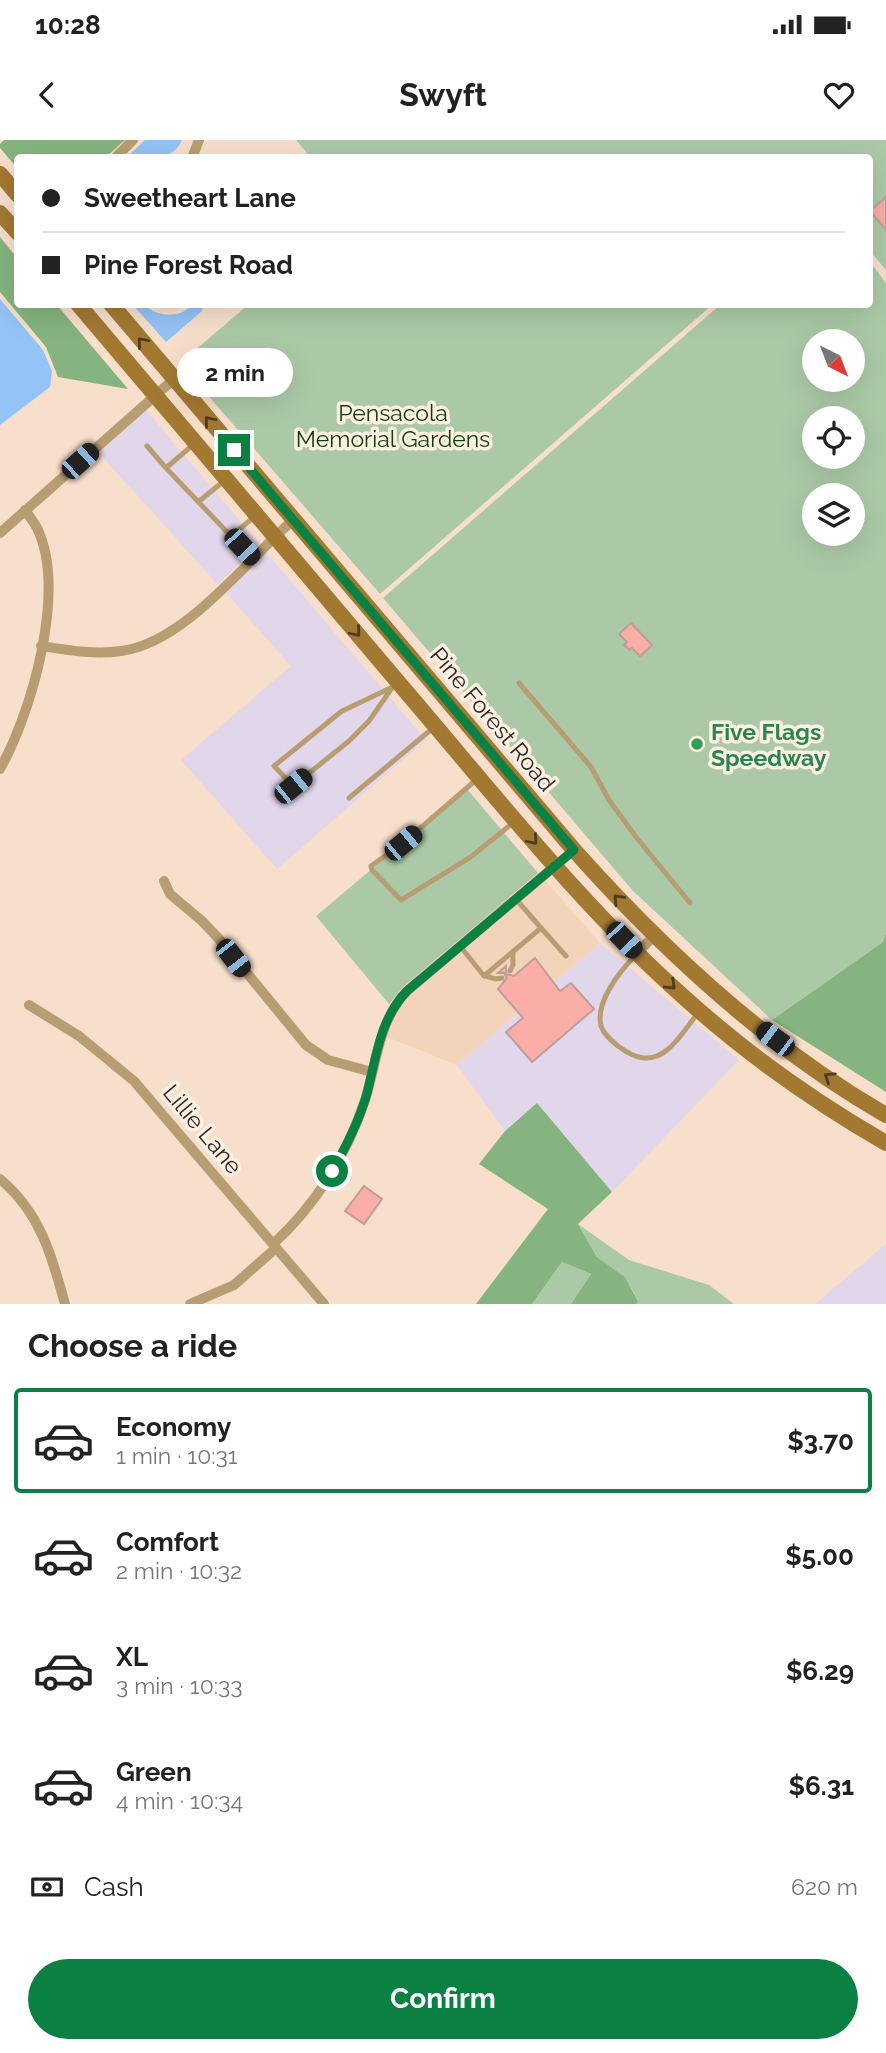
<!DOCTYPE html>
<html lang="en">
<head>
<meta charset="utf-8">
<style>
  :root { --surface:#fff; --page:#f6f6f6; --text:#222; --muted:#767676; --line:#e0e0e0; --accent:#0b8043 }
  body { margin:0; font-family:Raleway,sans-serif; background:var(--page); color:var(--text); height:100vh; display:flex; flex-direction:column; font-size:26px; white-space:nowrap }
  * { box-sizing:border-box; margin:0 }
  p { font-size:23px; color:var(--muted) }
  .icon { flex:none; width:38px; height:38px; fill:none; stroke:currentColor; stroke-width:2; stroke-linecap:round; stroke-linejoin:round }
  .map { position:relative; height:1164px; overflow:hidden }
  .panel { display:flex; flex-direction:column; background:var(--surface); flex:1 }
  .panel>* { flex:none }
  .guide { position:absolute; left:14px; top:14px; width:859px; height:154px; border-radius:7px; box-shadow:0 7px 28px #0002; display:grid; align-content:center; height:154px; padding:0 28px; background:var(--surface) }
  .needle { width:46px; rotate:138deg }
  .buttons { position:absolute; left:802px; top:189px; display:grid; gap:14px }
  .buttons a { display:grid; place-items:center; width:63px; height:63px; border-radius:50%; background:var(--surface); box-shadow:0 7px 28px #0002; font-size:35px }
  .end { position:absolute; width:32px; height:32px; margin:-16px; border:9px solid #0b8043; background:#fff; box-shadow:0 0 0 4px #fff }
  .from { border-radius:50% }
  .bubble { position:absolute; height:49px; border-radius:24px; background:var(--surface); box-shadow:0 7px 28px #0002; font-size:23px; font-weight:700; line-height:49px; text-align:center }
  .car { position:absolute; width:21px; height:42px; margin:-21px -10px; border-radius:9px; box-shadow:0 0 5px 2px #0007; background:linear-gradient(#222 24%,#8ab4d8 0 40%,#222 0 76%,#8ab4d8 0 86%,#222 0) }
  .guide b { display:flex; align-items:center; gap:24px; height:66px; font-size:26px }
  .guide b+b { border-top:2px solid var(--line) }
  .guide i { width:18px; height:18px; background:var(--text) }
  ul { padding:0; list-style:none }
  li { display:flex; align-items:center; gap:21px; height:105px; margin:0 14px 10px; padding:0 14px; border:4px solid transparent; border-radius:7px }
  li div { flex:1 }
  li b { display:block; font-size:26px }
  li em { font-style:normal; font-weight:700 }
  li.current { border-color:var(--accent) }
  li>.icon { width:63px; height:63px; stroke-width:1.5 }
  h2 { padding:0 28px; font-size:32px; line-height:84px }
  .pay { display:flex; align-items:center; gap:18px; height:77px; padding:0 28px; font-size:26px }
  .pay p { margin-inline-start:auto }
  .primary-button { display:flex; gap:14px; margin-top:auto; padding:14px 28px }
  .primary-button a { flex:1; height:80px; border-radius:42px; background:var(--accent); color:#fff; font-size:28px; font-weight:700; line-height:80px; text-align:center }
  .status { display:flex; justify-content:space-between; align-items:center; height:49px; padding:0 35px; background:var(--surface); direction:ltr }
  .status svg { height:19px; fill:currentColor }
  header { display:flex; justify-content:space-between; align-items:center; height:91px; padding:0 28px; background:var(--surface); font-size:32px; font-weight:700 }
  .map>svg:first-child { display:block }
  .commercial { fill:#e1d6ea }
  .built { fill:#f3d4bb }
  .green { fill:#abc9a7; fill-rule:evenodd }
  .forest { fill:#85b480 }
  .water { fill:#93c3f7 }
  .building { fill:#faaea7; stroke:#be9e9a; stroke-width:2 }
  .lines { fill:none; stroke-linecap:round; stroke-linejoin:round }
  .service { stroke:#b99d72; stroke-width:5 }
  .minor { stroke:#b99d72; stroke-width:10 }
  .secondary { stroke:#a37932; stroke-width:16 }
  .oneway { stroke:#4d3b24 }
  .route { stroke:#0b8043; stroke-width:9 }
  .leisure-dot { fill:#2e9e5b; stroke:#feefe3; stroke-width:2.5 }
  .labels { text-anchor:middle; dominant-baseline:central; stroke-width:7; stroke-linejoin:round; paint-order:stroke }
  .park-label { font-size:23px; fill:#0e3e09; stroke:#feefe3 }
  .street-label { font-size:23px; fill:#30261f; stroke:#feefe3 }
  .leisure-label { font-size:23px; font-weight:bold; fill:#27864d; stroke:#feefe3; text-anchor:start }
</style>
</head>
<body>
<div class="status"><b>10:28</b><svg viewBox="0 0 49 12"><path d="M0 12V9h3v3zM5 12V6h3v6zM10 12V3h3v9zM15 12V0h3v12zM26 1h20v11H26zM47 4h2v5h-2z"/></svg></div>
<header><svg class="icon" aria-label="back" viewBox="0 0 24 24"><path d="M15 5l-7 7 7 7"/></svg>Swyft<svg class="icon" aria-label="heart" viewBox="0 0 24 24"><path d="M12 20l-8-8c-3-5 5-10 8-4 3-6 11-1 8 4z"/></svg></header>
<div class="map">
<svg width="886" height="1164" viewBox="0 0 886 1164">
  <rect width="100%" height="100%" fill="#f8dfcc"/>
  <path class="commercial" d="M 146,270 L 259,403 L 218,445 L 99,313 Z
    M 266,412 L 426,600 L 277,729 L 181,620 L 291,526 L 226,453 Z
    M 600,803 L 739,920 L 612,1052 L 537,963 L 505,991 L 457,925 Z
    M 886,1104 L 886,1164 L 815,1164 Z"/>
  <path class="built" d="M 546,741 L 600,803 L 457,925 L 387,897 L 400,868 L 411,855 Z"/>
  <path class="green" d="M 296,0 L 886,0 L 886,130 L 870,111 L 870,18 L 311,18 Z
    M 870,122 L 886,143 L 886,792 L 883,802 L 772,880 L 633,751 L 383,458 L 720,165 L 870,164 ZM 814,201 L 852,201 L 852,240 L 814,240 ZM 814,278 L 852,278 L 852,317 L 814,317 ZM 814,355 L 852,355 L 852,394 L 814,394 Z
    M 248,165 L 248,164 L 712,165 L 380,454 L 180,223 Z
    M 467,649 L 538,733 L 403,847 L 389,864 L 316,776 Z
    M 578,1084 L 629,1120 L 709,1145 L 734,1164 L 636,1164 L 638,1160 L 625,1137 L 597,1117 Z
    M 562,1122 L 591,1134 L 571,1164 L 532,1164 Z"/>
  <path class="forest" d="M 4,0 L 125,0 L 106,17 L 18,18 L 17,28 L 0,8 L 0,4 Z
    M 0,97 L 17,118 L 18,164 L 57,165 L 128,249 L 58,237 L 46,207 L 0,152 Z
    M 886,792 L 886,952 L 772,880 L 883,802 Z
    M 537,963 L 612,1052 L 578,1084 L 597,1117 L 625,1137 L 638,1161 L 636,1164 L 571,1164 L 591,1134 L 562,1122 L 532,1164 L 476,1164 L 548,1069 L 479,1024 L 505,991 Z"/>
  <path class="water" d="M 145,0 L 182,0 C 173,22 148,18 127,17 Z
    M 0,159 L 43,210 L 52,231 L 50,247 L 0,285 Z
    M 133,165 L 144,165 C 158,177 179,179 192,165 L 203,165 L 202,171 L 166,202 Z"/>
  <path class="building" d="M 886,57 L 886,90 L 870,71 Z
    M 631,483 L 652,505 L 640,516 L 632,508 L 630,510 L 624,505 L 627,502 L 619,494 Z
    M 535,818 L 560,851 L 571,843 L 594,869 L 532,922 L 506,892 L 523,878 L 498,849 L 507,838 L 504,833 L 498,833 L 506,826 L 506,834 L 514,836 Z
    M 364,1046 L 382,1059 L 364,1084 L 345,1071 Z"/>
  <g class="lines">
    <path class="service" d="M 194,304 L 166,328 L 252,418
      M 147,306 L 166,328
      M 198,362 L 224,341
      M 231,396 L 254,377
      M 519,543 L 591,627 L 609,660 L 636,697 L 690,763
      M 392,548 L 369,581 L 349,601 L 293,646 L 274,626 L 342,571 L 397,545
      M 476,640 L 403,703 L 371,726 L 372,730 L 401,760 L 472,716 L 514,682
      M 349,658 L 433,588
      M 541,788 L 566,816
      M 460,806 L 484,836 L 541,788 L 516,759
      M 635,816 C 620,831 595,862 601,886 C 604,895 612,901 618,906 C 634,918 650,924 667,910 C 679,901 688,885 698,873
      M 510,831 L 513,825 L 513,812
      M 485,836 L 496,839 L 502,838"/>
    <path class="minor" d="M 115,18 L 133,0
      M 192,18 L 199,0
      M 0,393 L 174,239
      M 41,506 C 67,510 95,515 121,511 C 185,503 246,421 293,380
      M 0,629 C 32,572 67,450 37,388 C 34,382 29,376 25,370
      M 164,741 L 170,754 L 202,781 L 219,799 L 306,905 L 328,920 L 372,932
      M 637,813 L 654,796
      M 29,865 L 79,896 L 134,941 L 324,1164
      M 0,1039 C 40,1072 52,1116 65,1164
      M 273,1104 C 315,1066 347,1015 365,960 C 377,923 378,881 407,851 L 574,710
      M 190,1164 L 234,1145 L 276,1108"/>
    <path class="secondary" d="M 0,34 L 18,55
      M 0,73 L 18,93
      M 78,164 C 188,295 299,425 409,555 C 498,659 583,768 686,859 C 747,914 815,962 886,1003
      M 111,164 L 574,710 C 664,811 767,907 886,975"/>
  </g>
  <defs><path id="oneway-chevron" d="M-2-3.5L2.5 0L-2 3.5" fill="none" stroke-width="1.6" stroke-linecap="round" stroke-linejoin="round" transform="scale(1.75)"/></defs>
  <g class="oneway">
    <use href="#oneway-chevron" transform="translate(142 202) rotate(-130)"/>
    <use href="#oneway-chevron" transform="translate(209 281) rotate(-130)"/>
    <use href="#oneway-chevron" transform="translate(356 492) rotate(50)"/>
    <use href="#oneway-chevron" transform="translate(533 700) rotate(50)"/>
    <use href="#oneway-chevron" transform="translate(618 759) rotate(-134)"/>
    <use href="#oneway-chevron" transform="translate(671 845) rotate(44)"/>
    <use href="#oneway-chevron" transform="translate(829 937) rotate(-146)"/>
  </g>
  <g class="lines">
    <path class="route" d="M 234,310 L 574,710 L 407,851 C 379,880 376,920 366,957 C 358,983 346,1007 332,1031"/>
  </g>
  <circle class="leisure-dot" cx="697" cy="604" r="7"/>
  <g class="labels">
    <g class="park-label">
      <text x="393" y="272">Pensacola<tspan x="393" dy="26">Memorial Gardens</tspan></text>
    </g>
    <g class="street-label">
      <text transform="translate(493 579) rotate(50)">Pine Forest Road</text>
      <text transform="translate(203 989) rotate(50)">Lillie Lane</text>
    </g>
    <g class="leisure-label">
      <text x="711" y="591">Five Flags<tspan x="711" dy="26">Speedway</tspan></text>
    </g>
  </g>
</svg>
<div class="buttons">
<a><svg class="needle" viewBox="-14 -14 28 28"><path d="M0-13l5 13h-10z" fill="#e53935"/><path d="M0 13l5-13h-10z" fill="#767676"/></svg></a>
<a><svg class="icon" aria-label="locate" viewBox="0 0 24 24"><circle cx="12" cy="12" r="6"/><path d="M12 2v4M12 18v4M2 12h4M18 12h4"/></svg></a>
<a><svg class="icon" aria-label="layers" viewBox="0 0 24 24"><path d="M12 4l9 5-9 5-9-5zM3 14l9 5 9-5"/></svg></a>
</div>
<i class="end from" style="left:332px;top:1031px"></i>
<i class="end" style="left:234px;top:310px"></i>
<div class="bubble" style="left:177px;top:208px;width:116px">2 min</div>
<i class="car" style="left:80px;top:321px;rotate:48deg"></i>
<i class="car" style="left:242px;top:407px;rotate:137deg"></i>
<i class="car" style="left:293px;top:646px;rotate:51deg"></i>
<i class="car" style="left:403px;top:703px;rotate:50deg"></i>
<i class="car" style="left:624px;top:800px;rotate:136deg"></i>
<i class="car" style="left:233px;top:818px;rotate:142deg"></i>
<i class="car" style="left:775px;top:899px;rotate:307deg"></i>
<div class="guide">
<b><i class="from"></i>Sweetheart Lane</b>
<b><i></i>Pine Forest Road</b>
</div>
</div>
<section class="panel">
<h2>Choose a ride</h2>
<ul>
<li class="current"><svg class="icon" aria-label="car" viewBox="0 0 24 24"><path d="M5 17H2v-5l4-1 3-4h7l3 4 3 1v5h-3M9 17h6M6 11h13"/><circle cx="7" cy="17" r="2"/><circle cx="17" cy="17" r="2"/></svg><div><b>Economy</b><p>1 min · 10:31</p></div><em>$3.70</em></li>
<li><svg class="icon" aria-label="car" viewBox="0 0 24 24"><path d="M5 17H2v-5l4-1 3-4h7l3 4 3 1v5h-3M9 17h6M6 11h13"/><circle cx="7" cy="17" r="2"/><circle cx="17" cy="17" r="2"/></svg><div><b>Comfort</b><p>2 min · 10:32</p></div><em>$5.00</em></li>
<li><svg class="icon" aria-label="car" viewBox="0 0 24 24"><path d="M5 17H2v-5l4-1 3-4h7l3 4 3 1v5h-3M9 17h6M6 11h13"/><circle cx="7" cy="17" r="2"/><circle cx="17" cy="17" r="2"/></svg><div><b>XL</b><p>3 min · 10:33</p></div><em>$6.29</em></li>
<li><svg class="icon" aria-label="car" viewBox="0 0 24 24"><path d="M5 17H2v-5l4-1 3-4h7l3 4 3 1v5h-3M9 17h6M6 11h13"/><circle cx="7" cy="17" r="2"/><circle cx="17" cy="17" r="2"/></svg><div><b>Green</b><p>4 min · 10:34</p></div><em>$6.31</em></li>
</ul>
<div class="pay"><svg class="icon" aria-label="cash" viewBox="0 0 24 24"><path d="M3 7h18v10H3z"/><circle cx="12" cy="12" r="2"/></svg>Cash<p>620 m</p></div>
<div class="primary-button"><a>Confirm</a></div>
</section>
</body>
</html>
